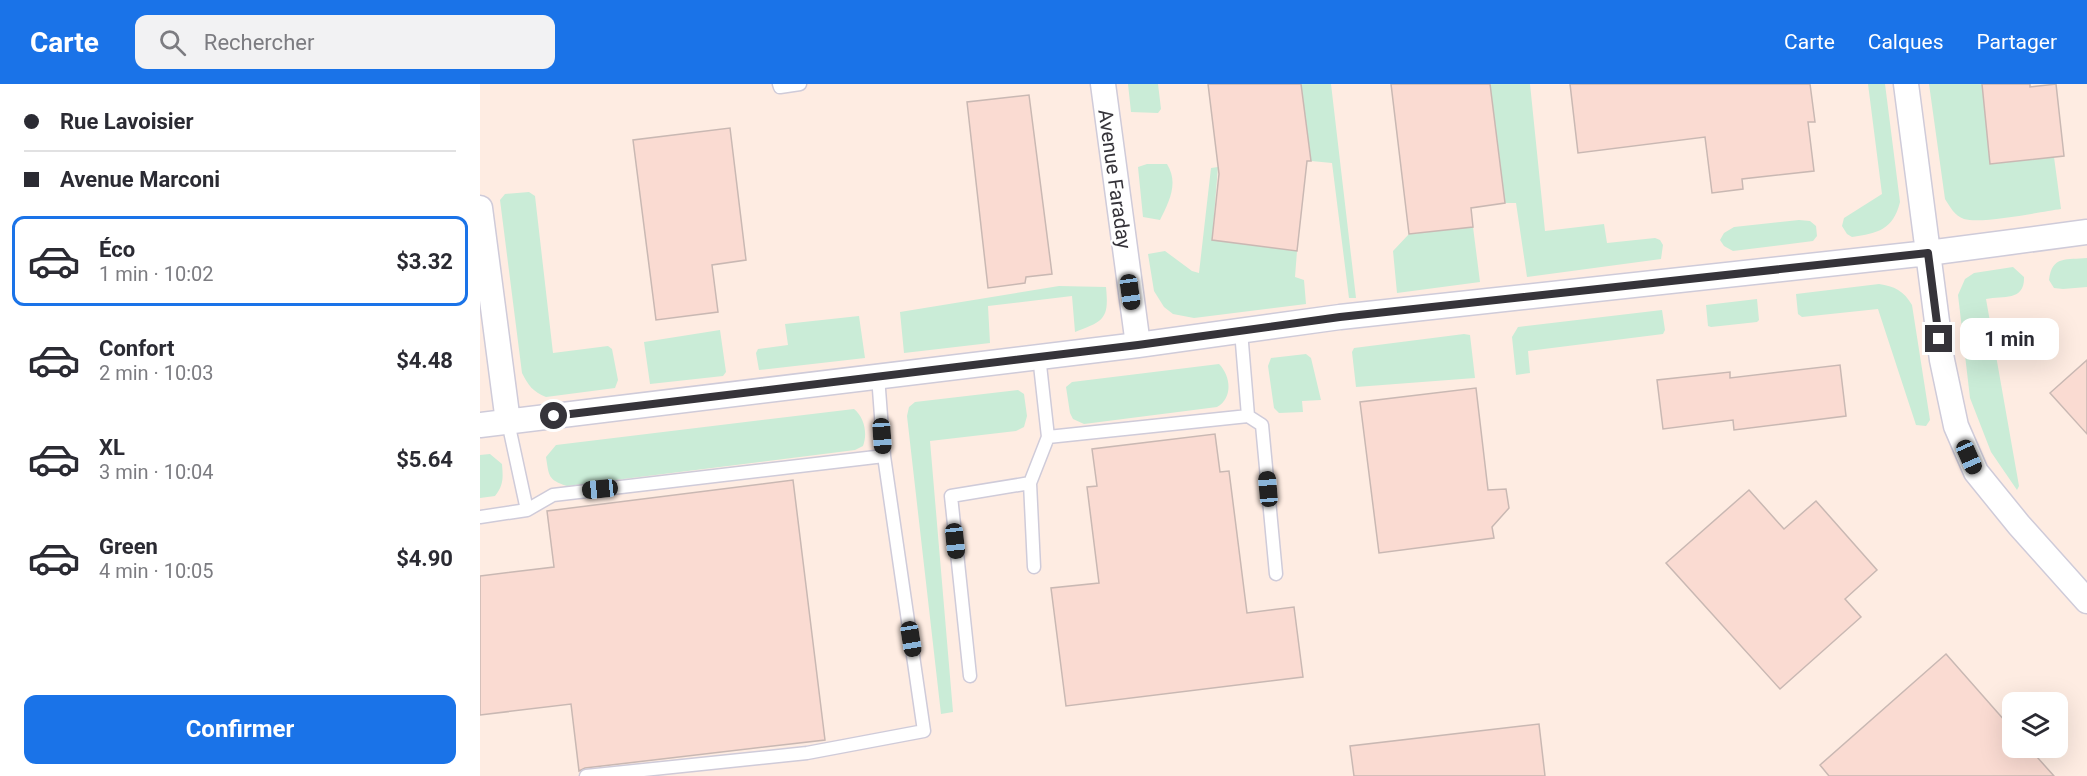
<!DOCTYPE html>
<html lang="fr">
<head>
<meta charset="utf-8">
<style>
  :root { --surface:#fff; --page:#f2f2f3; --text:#2b2b33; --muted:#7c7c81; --line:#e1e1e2; --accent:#1a73e8 }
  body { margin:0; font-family:Roboto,sans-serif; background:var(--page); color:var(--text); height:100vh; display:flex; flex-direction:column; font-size:22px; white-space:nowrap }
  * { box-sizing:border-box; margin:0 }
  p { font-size:20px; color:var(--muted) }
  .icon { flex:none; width:33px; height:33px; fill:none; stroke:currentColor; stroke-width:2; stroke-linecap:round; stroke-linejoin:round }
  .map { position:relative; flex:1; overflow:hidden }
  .side { display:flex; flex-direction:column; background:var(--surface); width:480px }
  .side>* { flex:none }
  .banner { display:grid; align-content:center; height:132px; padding:0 24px; background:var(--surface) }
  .buttons { position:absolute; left:1522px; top:608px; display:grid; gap:12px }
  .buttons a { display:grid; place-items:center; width:66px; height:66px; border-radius:12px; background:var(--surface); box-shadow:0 6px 24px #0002; font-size:30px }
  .end { position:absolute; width:27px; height:27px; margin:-14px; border:8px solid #36343a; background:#fff; box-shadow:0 0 0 3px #fff }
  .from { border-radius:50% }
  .bubble { position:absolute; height:42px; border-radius:12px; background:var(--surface); box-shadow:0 6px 24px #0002; font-size:20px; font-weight:700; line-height:42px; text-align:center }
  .car { position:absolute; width:18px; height:36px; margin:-18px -9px; border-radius:8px; box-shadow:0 0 4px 2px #0007; background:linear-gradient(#222 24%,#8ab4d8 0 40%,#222 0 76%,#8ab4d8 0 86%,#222 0) }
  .banner b { display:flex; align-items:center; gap:21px; height:57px; font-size:22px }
  .banner b+b { border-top:2px solid var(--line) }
  .banner i { width:15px; height:15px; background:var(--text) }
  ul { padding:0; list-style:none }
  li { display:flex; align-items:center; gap:18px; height:90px; margin:0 12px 9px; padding:0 12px; border:3px solid transparent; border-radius:12px }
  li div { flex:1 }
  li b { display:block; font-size:22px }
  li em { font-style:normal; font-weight:700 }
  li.active { border-color:var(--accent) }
  li>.icon { width:54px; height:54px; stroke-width:1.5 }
  .action { display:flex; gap:12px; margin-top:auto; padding:12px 24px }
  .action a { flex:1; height:69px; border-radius:12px; background:var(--accent); color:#fff; font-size:24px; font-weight:700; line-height:69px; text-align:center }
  header { display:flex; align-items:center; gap:36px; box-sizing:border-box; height:84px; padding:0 30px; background:var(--accent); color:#fff }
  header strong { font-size:28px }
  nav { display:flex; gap:33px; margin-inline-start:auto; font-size:21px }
  .search { width:420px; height:54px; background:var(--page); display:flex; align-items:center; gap:15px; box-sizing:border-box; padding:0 21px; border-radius:12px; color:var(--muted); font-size:22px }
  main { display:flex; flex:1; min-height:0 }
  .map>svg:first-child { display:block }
  .industrial { fill:#feece2; fill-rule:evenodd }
  .green { fill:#caecd7 }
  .building { fill:#fadbd2; stroke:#c9b8b3; stroke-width:1.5 }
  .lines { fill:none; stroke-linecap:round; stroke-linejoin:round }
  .lane-casing { stroke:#cfcbd9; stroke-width:15 }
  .street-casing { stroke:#cfcbd9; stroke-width:27 }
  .lane { stroke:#fff; stroke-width:12 }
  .street { stroke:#fff; stroke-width:24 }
  .route { stroke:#36343a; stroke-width:8 }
  .labels { text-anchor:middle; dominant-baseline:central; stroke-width:4.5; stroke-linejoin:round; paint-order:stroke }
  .street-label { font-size:20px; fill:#36343a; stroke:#fff }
</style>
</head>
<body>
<header>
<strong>Carte</strong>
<div class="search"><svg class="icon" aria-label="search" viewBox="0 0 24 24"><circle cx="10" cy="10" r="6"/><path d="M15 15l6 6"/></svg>Rechercher</div>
<nav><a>Carte</a><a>Calques</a><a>Partager</a></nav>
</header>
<main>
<section class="side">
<div class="banner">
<b><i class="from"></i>Rue Lavoisier</b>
<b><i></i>Avenue Marconi</b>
</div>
<ul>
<li class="active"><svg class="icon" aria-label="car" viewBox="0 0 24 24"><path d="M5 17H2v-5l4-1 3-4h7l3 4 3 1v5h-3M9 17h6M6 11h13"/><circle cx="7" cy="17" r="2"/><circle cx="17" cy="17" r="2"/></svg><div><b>Éco</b><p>1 min · 10:02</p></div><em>$3.32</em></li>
<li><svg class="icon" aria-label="car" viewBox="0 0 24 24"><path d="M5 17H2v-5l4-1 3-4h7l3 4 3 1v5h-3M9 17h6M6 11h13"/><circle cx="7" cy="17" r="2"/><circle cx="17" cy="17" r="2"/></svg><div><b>Confort</b><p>2 min · 10:03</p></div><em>$4.48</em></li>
<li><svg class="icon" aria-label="car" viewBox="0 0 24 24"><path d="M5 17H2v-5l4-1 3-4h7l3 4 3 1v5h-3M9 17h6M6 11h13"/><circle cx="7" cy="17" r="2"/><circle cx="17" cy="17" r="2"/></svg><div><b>XL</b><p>3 min · 10:04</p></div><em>$5.64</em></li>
<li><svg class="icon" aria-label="car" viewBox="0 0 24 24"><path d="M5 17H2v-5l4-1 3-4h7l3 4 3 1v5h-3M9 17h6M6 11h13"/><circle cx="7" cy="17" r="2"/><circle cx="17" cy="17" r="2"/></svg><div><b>Green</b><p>4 min · 10:05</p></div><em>$4.90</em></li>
</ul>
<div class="action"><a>Confirmer</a></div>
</section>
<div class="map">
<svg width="1607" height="692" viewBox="0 0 1607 692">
  <rect width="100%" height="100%" fill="#fbf9ff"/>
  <path class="industrial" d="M 0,0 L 1607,0 L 1607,692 L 0,692 ZM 1533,618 L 1578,618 L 1578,663 L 1533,663 Z"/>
  <path class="green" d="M 648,0 L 678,0 L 681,25 L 678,29 L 651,28 Z
    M 821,0 L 851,0 L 876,214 L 869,214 L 852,79 L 831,77 Z
    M 1010,0 L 1050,0 L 1065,147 L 1124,140 L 1127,159 L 1175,154 L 1180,156 L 1183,161 L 1181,175 L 1047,193 L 1036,119 L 1025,119 Z
    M 1388,0 L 1405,0 L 1420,118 C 1413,146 1398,149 1372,153 L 1367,150 L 1362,142 L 1364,134 L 1402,110 Z
    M 1449,0 L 1502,0 L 1510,80 L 1574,73 L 1581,125 C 1559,128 1503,140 1484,135 C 1475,132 1470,123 1465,115 Z
    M 667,80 L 687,80 C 699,99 689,118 680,136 L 663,133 L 658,83 Z
    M 738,83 L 732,156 L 817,167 L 815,193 L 824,196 L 826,220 L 714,234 L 693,230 L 684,223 L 674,207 L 668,170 L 685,167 L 712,187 L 719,189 L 731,84 Z
    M 49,108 L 55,112 L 73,269 L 128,262 L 132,265 L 138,296 L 135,304 L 66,313 C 53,308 48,301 42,289 L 20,116 L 25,110 Z
    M 1319,136 L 1330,137 L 1336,142 L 1337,152 L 1333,157 L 1253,167 L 1244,162 L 1240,156 L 1244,149 L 1254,143 Z
    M 993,143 L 1000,198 L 917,209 L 913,167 L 929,150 Z
    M 1607,174 L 1607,203 L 1583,205 L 1574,204 L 1569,196 C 1572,171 1587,176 1607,174 Z
    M 1533,183 L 1544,193 C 1545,217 1524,212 1506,215 L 1539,402 L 1537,406 L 1511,368 L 1490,314 L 1478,211 L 1485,195 L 1494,189 Z
    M 1399,200 C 1414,202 1424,207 1432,221 L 1450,336 L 1446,342 L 1436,341 L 1398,225 L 1322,233 L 1318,230 L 1316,210 Z
    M 579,202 L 626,203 C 629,234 625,237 595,248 L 592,212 L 508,222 L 510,259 L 424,269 L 420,228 Z
    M 1277,215 L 1279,236 L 1277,238 L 1231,243 L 1228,242 L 1226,221 Z
    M 1182,226 L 1185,246 L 1183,250 L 1048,267 L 1050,289 L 1036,291 L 1032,253 L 1038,243 Z
    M 379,232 L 385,274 L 279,286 L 276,269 L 278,265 L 308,261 L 305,240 Z
    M 240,246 L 246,288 L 243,292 L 170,300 L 164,258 Z
    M 984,250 L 990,251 L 995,294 L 876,303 L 872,268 L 874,264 Z
    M 826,270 L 831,274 L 841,316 L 822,317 L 823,328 L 799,329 L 794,324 L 788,282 L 791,274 Z
    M 739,280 C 751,292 753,314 737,323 L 604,340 L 593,335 L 590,329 L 586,303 L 592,298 Z
    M 538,306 L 544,310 L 547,332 L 544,343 L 536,347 L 450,357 L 473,628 L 461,630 L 427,332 L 429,323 L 435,318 Z
    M 374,325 C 384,333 388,349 383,362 L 375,366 L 87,402 C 68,396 69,392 66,373 L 76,361 Z
    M 10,370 L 22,380 C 23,393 24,401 15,412 L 0,414 L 0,371 Z"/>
  <path class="building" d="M 728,0 L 821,0 L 831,77 L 827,77 L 817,167 L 732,156 L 739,90 Z
    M 911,0 L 1010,0 L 1025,119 L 991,124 L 993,143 L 929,150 Z
    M 1090,0 L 1330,0 L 1335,38 L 1328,38 L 1334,87 L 1262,95 L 1263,105 L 1232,109 L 1225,53 L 1098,69 Z
    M 1502,0 L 1550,0 L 1550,3 L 1576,0 L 1584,72 L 1510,80 Z
    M 549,11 L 572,190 L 546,193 L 545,199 L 508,204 L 487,18 Z
    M 250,44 L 266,176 L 232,181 L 238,228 L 176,236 L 153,56 Z
    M 1607,276 L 1607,350 L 1570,309 Z
    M 1360,281 L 1366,332 L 1254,346 L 1253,336 L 1183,345 L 1177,296 L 1250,288 L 1250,294 Z
    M 996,304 L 1008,406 L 1026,405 L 1029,424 L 1012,443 L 1014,454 L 899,469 L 880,318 Z
    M 735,350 L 740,388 L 749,387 L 767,529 L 814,523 L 823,593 L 586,622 L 571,504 L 619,499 L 607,403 L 617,402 L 612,365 Z
    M 313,396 L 345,656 L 105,684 L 99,687 L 91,620 L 0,631 L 0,492 L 74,483 L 67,427 Z
    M 1269,406 L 1304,445 L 1336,417 L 1397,486 L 1365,515 L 1381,533 L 1300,605 L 1186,479 Z
    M 1466,570 L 1533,646 L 1533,663 L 1548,663 L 1574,692 L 1349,692 L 1340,681 Z
    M 1059,640 L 1065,692 L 874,692 L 870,662 Z"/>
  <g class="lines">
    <g class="lane-casing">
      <path id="lane" d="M 299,0 L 300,3 L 320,0
        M 559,272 L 568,353 L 768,332 L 761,247
        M 398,292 L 404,372
        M 768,332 L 782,341 L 796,490
        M 28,338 L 47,426
        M 0,433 L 47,426 L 73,411 L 404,372 L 444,647 L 327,669 L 106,692
        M 554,483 L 550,399 L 568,353
        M 490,592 L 471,412 L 550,399"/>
    </g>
    <g class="street-casing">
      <path id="street" d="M 623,0 L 658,261
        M 1426,0 L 1462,276 L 1476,342 L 1496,388 L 1539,441 L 1607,517
        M 0,124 L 28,338
        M 0,341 L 658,261 L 860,233 L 1448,169 L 1607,148"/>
    </g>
    <use href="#lane" class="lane"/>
    <use href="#street" class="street"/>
  </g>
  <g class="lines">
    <path class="route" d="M 74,332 L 658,261 L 860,233 L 1448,169 L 1459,255"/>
  </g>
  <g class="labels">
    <g class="street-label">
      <text transform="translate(635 95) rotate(82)">Avenue Faraday</text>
    </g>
  </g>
</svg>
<div class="buttons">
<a><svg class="icon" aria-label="layers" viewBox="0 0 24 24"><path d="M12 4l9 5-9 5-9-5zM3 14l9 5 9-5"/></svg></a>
</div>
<i class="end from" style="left:74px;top:332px"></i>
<i class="end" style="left:1459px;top:255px"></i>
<div class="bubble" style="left:1480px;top:234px;width:99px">1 min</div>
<i class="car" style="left:650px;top:208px;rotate:172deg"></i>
<i class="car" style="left:402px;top:352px;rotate:176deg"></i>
<i class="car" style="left:1489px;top:373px;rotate:156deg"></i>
<i class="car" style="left:120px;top:405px;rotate:264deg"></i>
<i class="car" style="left:788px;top:405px;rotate:355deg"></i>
<i class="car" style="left:475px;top:457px;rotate:174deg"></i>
<i class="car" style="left:431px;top:555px;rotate:171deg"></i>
</div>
</main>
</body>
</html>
